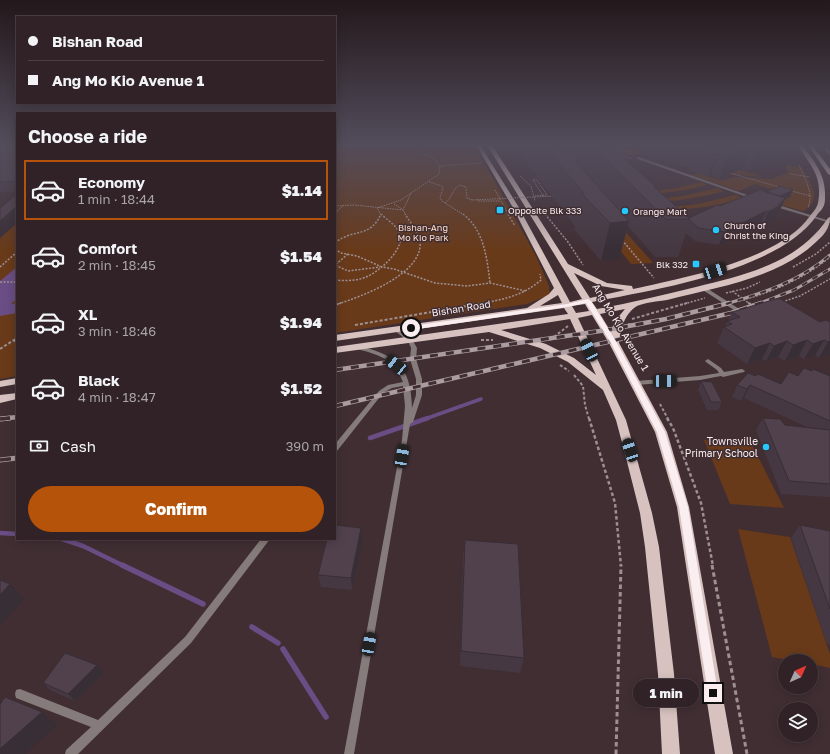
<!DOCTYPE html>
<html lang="en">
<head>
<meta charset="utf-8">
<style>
  :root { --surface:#302226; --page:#382a2e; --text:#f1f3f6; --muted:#a8a4a7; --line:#4b3f43; --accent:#b45309 }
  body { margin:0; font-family:"Golos Text",sans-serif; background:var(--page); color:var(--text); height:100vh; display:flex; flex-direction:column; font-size:15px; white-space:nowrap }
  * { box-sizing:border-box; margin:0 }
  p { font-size:13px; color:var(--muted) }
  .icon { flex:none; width:22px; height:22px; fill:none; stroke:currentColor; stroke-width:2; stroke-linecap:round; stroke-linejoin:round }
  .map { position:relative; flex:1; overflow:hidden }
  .sheet { position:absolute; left:16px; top:112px; width:320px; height:428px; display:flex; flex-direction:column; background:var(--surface); border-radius:0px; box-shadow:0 2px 10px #0003,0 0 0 1px var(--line) }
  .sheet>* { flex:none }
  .guide { position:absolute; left:16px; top:16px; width:320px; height:88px; border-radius:0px; box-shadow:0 2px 10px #0003,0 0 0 1px var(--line); display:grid; align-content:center; height:88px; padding:0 12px; background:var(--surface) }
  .needle { width:26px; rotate:45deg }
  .tools { position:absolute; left:778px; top:654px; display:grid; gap:8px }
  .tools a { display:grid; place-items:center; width:40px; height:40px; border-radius:50%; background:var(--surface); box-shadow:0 2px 10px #0003,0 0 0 1px var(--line); font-size:20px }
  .end { position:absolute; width:18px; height:18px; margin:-9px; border:5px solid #faeef1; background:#111; box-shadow:0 0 0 2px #111 }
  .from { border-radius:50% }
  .bubble { position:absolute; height:28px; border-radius:14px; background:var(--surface); box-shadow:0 2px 10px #0003,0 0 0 1px var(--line); font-size:13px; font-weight:800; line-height:28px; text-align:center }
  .car { position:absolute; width:12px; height:24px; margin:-12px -6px; border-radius:5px; box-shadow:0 0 3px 1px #0007; background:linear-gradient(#222 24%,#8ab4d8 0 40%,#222 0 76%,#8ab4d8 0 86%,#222 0) }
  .guide b { display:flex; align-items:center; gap:14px; height:38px; font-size:15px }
  .guide b+b { border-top:1px solid var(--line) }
  .guide i { width:10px; height:10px; background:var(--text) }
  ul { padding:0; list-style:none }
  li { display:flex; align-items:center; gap:12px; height:60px; margin:0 8px 6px; padding:0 4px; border:2px solid transparent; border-radius:0px }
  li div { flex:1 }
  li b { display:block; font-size:15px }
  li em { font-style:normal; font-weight:800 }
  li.on { border-color:var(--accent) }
  li>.icon { width:36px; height:36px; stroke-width:1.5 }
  h2 { padding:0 12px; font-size:18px; line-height:48px }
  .pay { display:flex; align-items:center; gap:10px; height:44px; padding:0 12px; font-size:15px }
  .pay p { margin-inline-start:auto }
  .cta { display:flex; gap:8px; margin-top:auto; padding:8px 12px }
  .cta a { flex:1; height:46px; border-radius:24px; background:var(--accent); color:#fff; font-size:16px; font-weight:800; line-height:46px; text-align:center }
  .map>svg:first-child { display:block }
  .green { fill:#683a1a }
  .water { fill:#694d84 }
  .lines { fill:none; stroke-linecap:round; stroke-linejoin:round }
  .stream-far2 { stroke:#694d84; stroke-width:3.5 }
  .stream-far1 { stroke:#694d84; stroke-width:4.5 }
  .stream { stroke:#694d84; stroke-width:5.5 }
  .river { fill:#694d84; fill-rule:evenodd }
  .path-far4 { stroke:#9e8f93; stroke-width:1; stroke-dasharray:1.5 1; stroke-linecap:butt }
  .path-far3 { stroke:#9e8f93; stroke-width:1.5; stroke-dasharray:2 1.5; stroke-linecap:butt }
  .path-far2 { stroke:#9e8f93; stroke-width:2; stroke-dasharray:3 2; stroke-linecap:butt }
  .path-far1 { stroke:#9e8f93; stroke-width:2.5; stroke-dasharray:3.5 2.5; stroke-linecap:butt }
  .path { stroke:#9e8f93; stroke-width:3; stroke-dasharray:4.5 3; stroke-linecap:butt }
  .service { fill:#857b7a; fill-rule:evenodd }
  .primary { fill:#d7c2c0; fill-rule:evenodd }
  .rail-far3-casing { stroke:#aa9ca0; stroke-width:2.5 }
  .rail-far2-casing { stroke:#aa9ca0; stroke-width:3 }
  .rail-far1-casing { stroke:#aa9ca0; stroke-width:4.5 }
  .rail-casing { stroke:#aa9ca0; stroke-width:5 }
  .rail-far3 { stroke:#402e33; stroke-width:1.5; stroke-dasharray:5; stroke-linecap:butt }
  .rail-far2 { stroke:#402e33; stroke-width:2; stroke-dasharray:6; stroke-linecap:butt }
  .rail-far1 { stroke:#402e33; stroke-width:3; stroke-dasharray:8; stroke-linecap:butt }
  .rail { stroke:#402e33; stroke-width:3.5; stroke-dasharray:11; stroke-linecap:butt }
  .path-bridge { stroke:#9e8f93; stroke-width:1; stroke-dasharray:1.5 1; stroke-linecap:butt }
  .wall { fill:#453842 }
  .shaded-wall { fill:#382e36 }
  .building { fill:#50414d; stroke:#382e36 }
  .route { fill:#faeef1 }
  .poi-dot { fill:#25c9fe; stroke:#402e33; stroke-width:1.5 }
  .labels { text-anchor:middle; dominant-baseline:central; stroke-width:3; stroke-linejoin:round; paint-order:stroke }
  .far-poi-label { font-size:9px; fill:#faeef1; stroke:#402e33; text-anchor:start }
  .far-park-label { font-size:9px; fill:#fedbc6; stroke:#402e33 }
  .street-label { font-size:10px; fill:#faeef1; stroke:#402e33 }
  .poi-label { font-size:10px; fill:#faeef1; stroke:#402e33; text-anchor:end }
</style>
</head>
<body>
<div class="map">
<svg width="830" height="754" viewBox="0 0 830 754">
  <rect width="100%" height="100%" fill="#402e33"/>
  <path class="green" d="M 335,145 L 473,145 L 494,180 L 536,256 L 549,286 L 550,295 L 527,304 L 335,333 Z
    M 614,145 L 661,145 L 763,177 L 733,175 L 653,150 L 618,158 L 603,156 L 625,155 Z
    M 538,149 L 553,149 L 653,263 L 631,264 Z
    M 786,165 L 802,167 C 810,182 824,200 803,211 L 777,204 L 792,196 L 755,184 L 739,191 L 692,175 L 698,173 L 723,181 L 734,177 L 771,179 L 787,173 Z
    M 701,182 L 707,185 L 686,190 L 655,194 L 653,191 L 672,189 Z
    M 717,188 L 724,191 C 698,198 674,203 647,200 L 683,196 Z
    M 735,195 L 743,198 C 712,207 688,211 656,209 L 698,204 Z
    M 17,223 L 17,376 L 0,379 L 0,238 Z
    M 704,440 L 751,443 L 784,508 L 730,504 Z
    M 738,529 L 790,537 L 830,654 L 830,668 L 811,664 L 811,661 L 795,661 L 772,657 Z"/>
  <path class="water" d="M 17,267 L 17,299 L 0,313 L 0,281 Z"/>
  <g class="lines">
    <path class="stream-far2" d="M 425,419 L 481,399"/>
    <path class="stream-far1" d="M 370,438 L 428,418
      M 0,533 L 17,534
      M 62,539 L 83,546 L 124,566"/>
    <path class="stream" d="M 122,565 L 203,604
      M 252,627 L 278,643
      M 283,649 L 326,717"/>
    <path class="river" d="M 17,303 L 17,313 L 0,316 L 0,306 Z"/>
    <path class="path-far4" d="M 824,145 L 830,152
      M 617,149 L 623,145
      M 616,150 L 635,152
      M 617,154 L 632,159
      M 799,165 C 805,180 814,192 808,208
      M 440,166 L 481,163
      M 730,173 L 779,187
      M 790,174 L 810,177
      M 520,176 L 531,186 L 535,201
      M 533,180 L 537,180 L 547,195 L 534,196
      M 429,182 L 442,186 L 443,188 L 440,198 L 442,201 L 464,215
      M 495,190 L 509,215
      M 791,191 L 811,196
      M 477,199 L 478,201 L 500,201
      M 445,203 C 453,197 452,189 460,185 L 466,187 L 467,198 L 472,200
      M 394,204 L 402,209
      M 335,206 L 354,205 L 403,210
      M 540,208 L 546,215
      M 335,213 L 344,205
      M 381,215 L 377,208 L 401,200 L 439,174 L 440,166 L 433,158 L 408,145
      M 406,215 L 403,210 L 411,193"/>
    <path class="path-far3" d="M 463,214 C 484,230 487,258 490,283
      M 508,214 L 515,226
      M 545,214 L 568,242 L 583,265
      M 622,240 L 654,278
      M 335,243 C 352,228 370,239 381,214
      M 335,249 L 341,253 L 357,256 L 382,267 L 394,269 L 435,283 L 467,286 L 490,283 L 526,291
      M 348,254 L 335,265 L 348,271 L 380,267
      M 0,267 L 17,252
      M 793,267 L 816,254 L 830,242
      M 335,280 C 345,281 357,281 366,277 C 379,272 404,250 400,235 C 398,226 387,220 381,214
      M 0,282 L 17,282
      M 732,291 L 750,304
      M 726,293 L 747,288 L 760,282
      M 739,301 C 773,292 803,279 830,257
      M 782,302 L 800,296 L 830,279
      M 338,304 C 362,296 424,274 420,241 C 418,231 410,222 405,214
      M 478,304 C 501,300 523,296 541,280 L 540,274
      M 684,304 L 705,298"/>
    <path class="path-far2" d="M 748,303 L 756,306
      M 335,305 L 341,303
      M 632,319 L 687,303
      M 628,324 L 636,326 L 719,307
      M 355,325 L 484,303
      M 14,340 L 17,343
      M 481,340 L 493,340
      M 550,340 L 568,326
      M 0,349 L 17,338
      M 560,365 L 569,371
      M 574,375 L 583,386 L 585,405 L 589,419
      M 660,404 L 668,419"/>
    <path class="path-far1" d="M 589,418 L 615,503 L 621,566
      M 667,418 L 673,428 L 701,503 L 713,566"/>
    <path class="path" d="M 712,565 L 747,754
      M 616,754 L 621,565"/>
    <path class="service" d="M 637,157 L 639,157 L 756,198 L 753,199 L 637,159 Z
      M 773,204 L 775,204 L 830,221 L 830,223 L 773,206 Z
      M 701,287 L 705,287 L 747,314 L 746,315 L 742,315 L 701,289 Z
      M 397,328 L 412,339 L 417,348 L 416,359 L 422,379 L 422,395 L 413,422 L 410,424 L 354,754 L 344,754 L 402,440 L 405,406 L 403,386 L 392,388 L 383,393 L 337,451 L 335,452 L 335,444 L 379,391 L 388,385 L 403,382 C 393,357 378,355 354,348 L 353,347 L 354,346 L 356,345 C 395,355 411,364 412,408 L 416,395 L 416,379 L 410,359 L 411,348 L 408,341 L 395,331 L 394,330 Z
      M 708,359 L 721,368 L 724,372 L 742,369 L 745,371 L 744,372 L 723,377 L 721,376 L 700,380 L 636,385 L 633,383 L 636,381 L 700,376 L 719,373 L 717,370 L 706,362 L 705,361 Z
      M 261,539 L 270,539 L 191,643 L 78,754 L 65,754 L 66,750 L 91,727 L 16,698 L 15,694 L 16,690 L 20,689 L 98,720 L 185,637 Z"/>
    <path class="primary" d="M 476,145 L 480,145 L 518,206 L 570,302 L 582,299 L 487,145 L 492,145 L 568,264 L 607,283 L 632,286 L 633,289 C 683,278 779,260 810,216 C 813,212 817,208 818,203 C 823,175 810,166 798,145 L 802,145 C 814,161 826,175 825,196 C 825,199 825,203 824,205 C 823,209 819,212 817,215 C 779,271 656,289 592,302 L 597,309 C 630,303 663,295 696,287 C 745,275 798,263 828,218 L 830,217 C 830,228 824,235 816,242 C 777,279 717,287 667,300 C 659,301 643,303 637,306 C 624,314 621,329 619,343 L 667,432 L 689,507 L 733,754 L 715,754 L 677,507 L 655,432 L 609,343 L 592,315 L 578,318 L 626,420 L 652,513 L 659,547 L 674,674 L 680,754 L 662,754 L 658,674 L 645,547 L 640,513 L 624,450 L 616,420 L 603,390 L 568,362 L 540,348 L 489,332 L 335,353 L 335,347 L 568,314 L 564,308 L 335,341 L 335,335 L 527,308 L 549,294 L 554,288 L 512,206 ZM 574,273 L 601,286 L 625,290 L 590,298 ZM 558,295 L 562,303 L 540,306 ZM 585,304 L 589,311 L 576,313 L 572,306 ZM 625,309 L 615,321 L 611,332 L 600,314 ZM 570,319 L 596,375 L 574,358 L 546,344 L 501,330 Z
      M 808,145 L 812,145 L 830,169 L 830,175 L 828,174 Z
      M 17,378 L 17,384 L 0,387 L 0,381 Z
      M 17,393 L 17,399 L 0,403 L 0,395 Z"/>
    <g class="rail-far3-casing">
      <path id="rail-far3" d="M 823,145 L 830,154"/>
    </g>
    <g class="rail-far2-casing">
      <path id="rail-far2" d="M 726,304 C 763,293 800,281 830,255
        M 758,304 L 794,290 L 830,269"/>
    </g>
    <g class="rail-far1-casing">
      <path id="rail-far1" d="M 335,370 L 607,330 L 666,319 L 729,303
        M 335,406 L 731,313 L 761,303
        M 2,419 L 17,417"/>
    </g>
    <g class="rail-casing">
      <path id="rail" d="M 0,419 L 10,418
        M 0,460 L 17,458"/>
    </g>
    <use href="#rail-far3" class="rail-far3"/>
    <use href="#rail-far2" class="rail-far2"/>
    <use href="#rail-far1" class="rail-far1"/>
    <use href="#rail" class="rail"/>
    <path class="path-bridge" d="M 533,180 L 544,197
      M 472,200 L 555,196"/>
  </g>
  <path class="wall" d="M 0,145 L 17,145 L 17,192 L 0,192 Z
    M 522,145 L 611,145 L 615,148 L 614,151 L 656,187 L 656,188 L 689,218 L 720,206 L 766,192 L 793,190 L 790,196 L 785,199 L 780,210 L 772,220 L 763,224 L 761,223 L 719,245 L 695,241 L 686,233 L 678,257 L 655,257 L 628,226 L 619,259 L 601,261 L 574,229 L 575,226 L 523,158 L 524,154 L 521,151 Z
    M 643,145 L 782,145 L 776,161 L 749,171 L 742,169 L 719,178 L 711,176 L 708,177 L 689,170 L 689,168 L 640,154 Z
    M 732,312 L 820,322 L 826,320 L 830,354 L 819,358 L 815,355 L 804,359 L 799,356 L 785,361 L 778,357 L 766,361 L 762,359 L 747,364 L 717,343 L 724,327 L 725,327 L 727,321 L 728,321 Z
    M 812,371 L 830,376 L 830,497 L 781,494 L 756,430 L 763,418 L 785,425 L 809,428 L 744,398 L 741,401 L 732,397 L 737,385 L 756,376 L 781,384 L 798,376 Z
    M 701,381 L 722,402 L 718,410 L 707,410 L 698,390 Z
    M 800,525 L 830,531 L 830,645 L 827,644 L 791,538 Z
    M 363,540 L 352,590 L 321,587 L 318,575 Z
    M 465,540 L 524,658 L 520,673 L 460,666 L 463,556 Z
    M 104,673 L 75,701 L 50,690 L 43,683 Z"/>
  <path class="shaded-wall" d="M 770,145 L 782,145 L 776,161 L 749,171 L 758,149 Z
    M 750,147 L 742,169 L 719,178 L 726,156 Z
    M 718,154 L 711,176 L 708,177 L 716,155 Z
    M 793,190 L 790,196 L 785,199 L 780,210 L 772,220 L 763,224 L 768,212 L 780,196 Z
    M 17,206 L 17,222 L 0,238 L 0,221 Z
    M 766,211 L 761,223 L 719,245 L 724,232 Z
    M 629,221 L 619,259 L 601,261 L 610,223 Z
    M 807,340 L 799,356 L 785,361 L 793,345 Z
    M 824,340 L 815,355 L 804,359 L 813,344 Z
    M 787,341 L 778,357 L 766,361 L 774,346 Z
    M 830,341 L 830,354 L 819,358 L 828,342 Z
    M 770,343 L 762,359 L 747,364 L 755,348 Z
    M 750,385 L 744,398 L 741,401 L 747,389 Z
    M 361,528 L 363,540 L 352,590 L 351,578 Z
    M 10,584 L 24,599 L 0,626 L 0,595 Z
    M 97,665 L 104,673 L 75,701 L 68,694 Z
    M 42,712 L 57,725 L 25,754 L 0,754 L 0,749 Z"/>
  <path class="building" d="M 0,145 L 17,145 L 17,181 L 0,182 Z
    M 542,145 L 561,145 L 574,159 L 573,159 L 629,221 L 610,223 L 581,193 L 584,193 Z
    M 591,145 L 611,145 L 615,148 L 612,148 L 656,187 L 654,187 L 690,219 L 666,219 Z
    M 688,145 L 771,145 L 758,149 L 750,147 L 726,156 L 718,154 L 716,155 L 696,149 L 698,148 Z
    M 780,186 L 793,190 L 780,196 L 766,192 Z
    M 760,190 L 785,198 L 777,207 L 768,212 L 766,211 L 724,232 L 699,228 L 690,221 L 690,219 L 689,218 L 717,205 L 720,206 Z
    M 17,194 L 17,206 L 0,221 L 0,208 Z
    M 779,298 L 820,322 L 826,320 L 830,322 L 830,341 L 828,342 L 824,340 L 813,344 L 807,340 L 793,345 L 787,341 L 774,346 L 770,343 L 755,348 L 724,327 L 732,324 L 727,321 L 740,317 L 732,312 Z
    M 804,368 L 812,371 L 813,369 L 830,376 L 830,421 L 750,385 L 747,389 L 737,385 L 748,373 L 756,376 L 758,374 L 781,384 L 789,372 L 798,376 Z
    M 701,381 L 712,382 L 722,402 L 711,402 Z
    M 763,418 L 780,419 L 785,425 L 830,430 L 830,484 L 789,481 Z
    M 335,525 L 361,528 L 351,578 L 318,575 L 327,539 L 335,539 Z
    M 800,525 L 830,531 L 830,609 Z
    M 465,540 L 518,544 L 524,658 L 461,651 Z
    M 0,580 L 10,584 L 0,595 Z
    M 65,653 L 97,665 L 68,694 L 43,683 Z
    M 5,697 L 42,712 L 0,749 L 0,704 Z"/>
  <linearGradient id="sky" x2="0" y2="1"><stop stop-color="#23191c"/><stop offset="0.58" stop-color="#534c5b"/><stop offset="1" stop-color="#534c5b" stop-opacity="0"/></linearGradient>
  <rect width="830" height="250" fill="url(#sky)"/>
  <path class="route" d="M 588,299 L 591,301 L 617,343 L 665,432 L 688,507 L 718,693 L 717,696 L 713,698 L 709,696 L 708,693 L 679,507 L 657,432 L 611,343 L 586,303 L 567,307 L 411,330 L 408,328 L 411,326 L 567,304 Z"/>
  <g class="poi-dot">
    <rect x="496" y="206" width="8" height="8" rx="2"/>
    <circle cx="625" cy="211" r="4"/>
    <circle cx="716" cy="230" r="4"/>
    <rect x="692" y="260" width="8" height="8" rx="2"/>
    <circle cx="766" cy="447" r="4"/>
  </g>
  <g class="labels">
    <g class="far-poi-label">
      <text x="508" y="210">Opposite Blk 333</text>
      <text x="633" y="211">Orange Mart</text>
      <text x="724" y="225">Church of<tspan x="724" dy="10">Christ the King</tspan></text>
      <text x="688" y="264" text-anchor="end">Blk 332</text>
    </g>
    <g class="far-park-label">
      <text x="423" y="227">Bishan-Ang<tspan x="423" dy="10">Mo Kio Park</tspan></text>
    </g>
    <g class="street-label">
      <text transform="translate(461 308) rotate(-9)">Bishan Road</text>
      <text transform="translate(621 327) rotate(59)">Ang Mo Kio Avenue 1</text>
    </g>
    <g class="poi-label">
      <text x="758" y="441">Townsville<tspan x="758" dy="12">Primary School</tspan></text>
    </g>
  </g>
</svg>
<div class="tools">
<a><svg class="needle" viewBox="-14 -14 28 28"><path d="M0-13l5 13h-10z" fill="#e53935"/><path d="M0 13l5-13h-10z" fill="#a8a4a7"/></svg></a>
<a><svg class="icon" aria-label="layers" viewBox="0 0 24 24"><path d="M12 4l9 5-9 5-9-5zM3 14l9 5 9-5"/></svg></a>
</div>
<i class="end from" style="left:411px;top:328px"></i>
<i class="end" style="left:713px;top:693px"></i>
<div class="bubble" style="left:633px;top:679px;width:66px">1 min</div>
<i class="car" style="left:715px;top:271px;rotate:72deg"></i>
<i class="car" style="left:589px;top:350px;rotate:334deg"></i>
<i class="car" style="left:396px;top:365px;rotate:308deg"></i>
<i class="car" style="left:665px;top:381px;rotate:89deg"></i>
<i class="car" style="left:630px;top:450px;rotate:342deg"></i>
<i class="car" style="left:402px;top:456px;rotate:10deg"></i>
<i class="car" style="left:369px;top:644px;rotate:10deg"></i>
<div class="guide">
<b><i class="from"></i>Bishan Road</b>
<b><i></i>Ang Mo Kio Avenue 1</b>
</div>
<section class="sheet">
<h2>Choose a ride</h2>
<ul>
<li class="on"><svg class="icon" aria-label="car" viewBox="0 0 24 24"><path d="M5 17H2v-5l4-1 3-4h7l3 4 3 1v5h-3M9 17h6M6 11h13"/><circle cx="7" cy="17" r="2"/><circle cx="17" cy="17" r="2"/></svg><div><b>Economy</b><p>1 min · 18:44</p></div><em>$1.14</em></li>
<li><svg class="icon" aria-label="car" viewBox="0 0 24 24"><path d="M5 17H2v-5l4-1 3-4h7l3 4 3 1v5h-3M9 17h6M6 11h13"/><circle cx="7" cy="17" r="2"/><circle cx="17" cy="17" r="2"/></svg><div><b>Comfort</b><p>2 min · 18:45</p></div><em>$1.54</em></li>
<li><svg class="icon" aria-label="car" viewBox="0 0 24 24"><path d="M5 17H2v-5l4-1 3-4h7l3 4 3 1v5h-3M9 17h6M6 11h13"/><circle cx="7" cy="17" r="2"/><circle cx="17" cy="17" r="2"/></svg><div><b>XL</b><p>3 min · 18:46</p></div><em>$1.94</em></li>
<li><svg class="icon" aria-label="car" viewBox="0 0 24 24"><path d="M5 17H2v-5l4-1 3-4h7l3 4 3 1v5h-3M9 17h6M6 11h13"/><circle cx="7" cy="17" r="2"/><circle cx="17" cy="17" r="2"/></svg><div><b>Black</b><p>4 min · 18:47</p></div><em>$1.52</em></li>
</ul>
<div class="pay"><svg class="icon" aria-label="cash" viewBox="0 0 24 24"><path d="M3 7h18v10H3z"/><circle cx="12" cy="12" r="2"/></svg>Cash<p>390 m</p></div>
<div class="cta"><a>Confirm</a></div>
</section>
</div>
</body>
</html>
